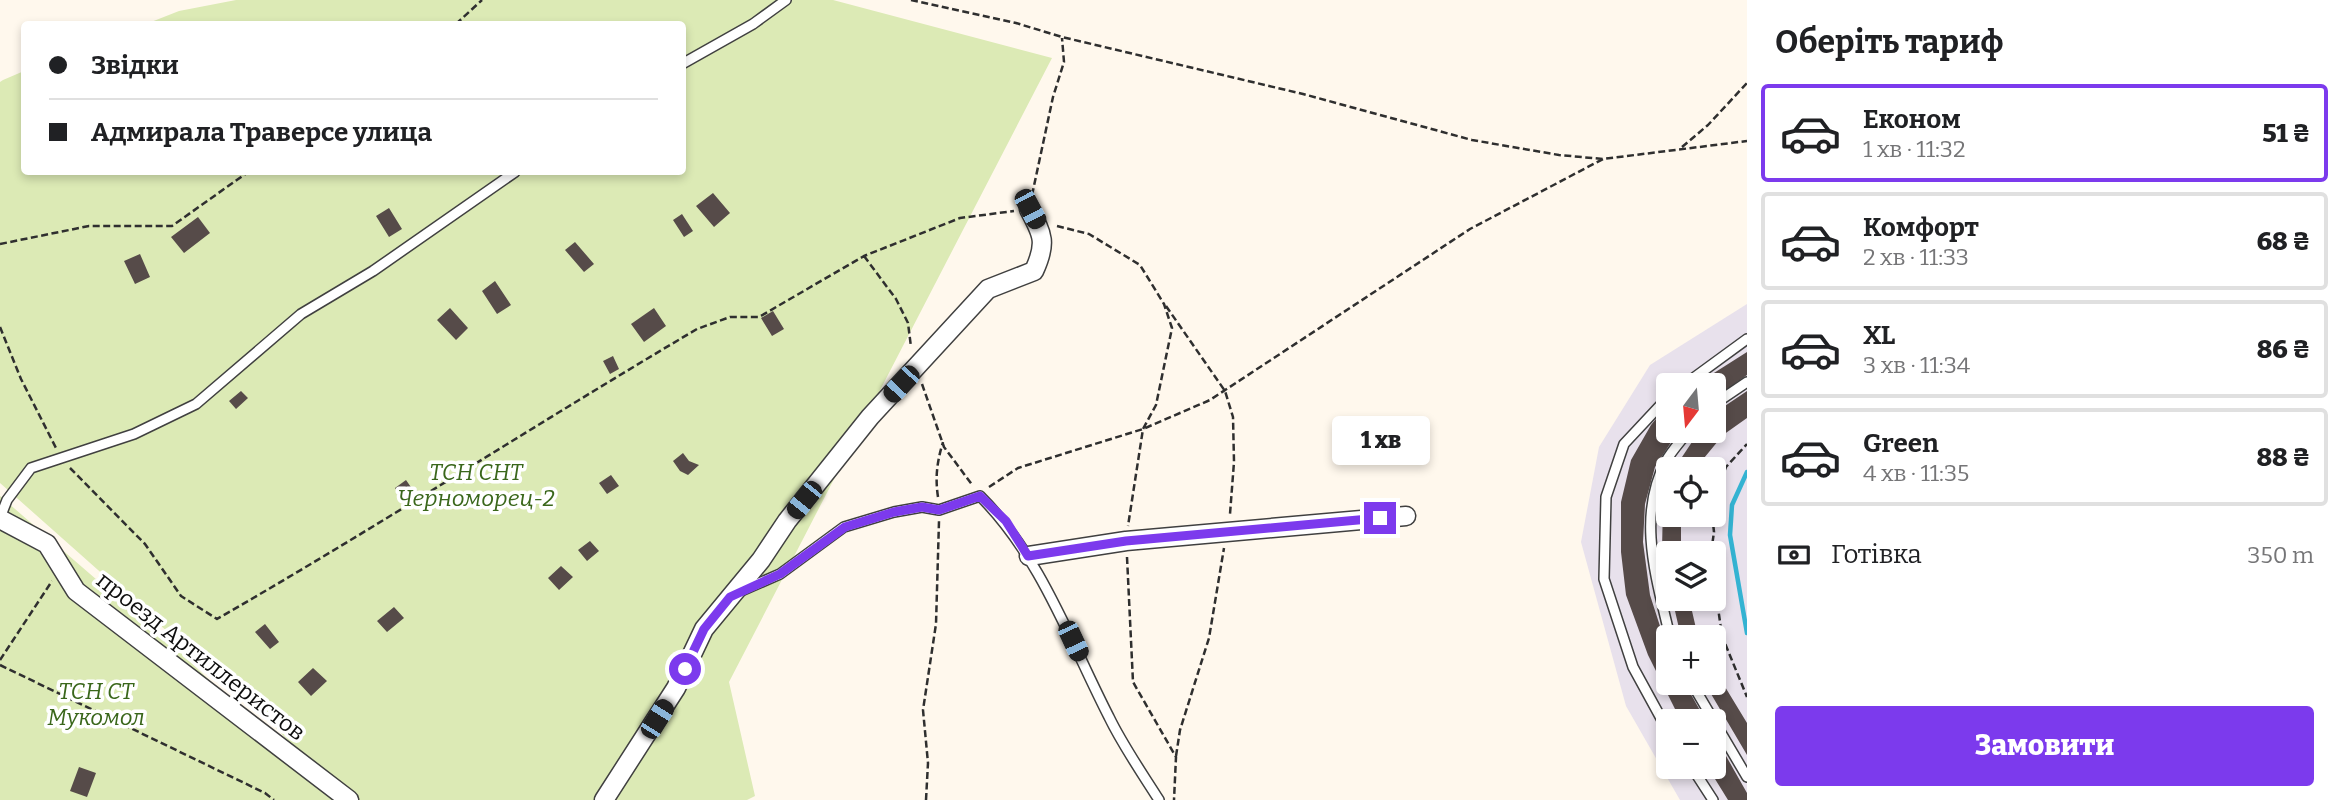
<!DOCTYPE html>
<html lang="uk">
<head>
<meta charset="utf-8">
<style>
  :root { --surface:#fff; --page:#f6f6f6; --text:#202124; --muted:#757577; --line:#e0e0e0; --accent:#7c3aed }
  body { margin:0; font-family:Bitter,serif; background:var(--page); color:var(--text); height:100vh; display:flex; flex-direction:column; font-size:26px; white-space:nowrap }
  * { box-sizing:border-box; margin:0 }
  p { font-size:23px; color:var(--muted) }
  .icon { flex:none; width:38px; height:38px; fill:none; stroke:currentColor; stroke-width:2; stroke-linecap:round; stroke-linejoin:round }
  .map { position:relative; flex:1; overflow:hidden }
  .sheet { display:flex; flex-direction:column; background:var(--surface); width:595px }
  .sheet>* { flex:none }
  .guide { position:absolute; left:21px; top:21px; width:665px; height:154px; border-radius:7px; box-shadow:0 4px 10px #0003; display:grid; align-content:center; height:154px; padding:0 28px; background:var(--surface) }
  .needle { width:46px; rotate:196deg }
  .controls { position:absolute; left:1656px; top:373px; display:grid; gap:14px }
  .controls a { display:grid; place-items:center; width:70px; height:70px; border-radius:7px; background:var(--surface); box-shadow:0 4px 10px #0003; font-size:35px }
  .end { position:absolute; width:32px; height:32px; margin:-16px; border:9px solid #7c3aed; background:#fff; box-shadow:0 0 0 4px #fff }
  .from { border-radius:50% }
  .bubble { position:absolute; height:49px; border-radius:7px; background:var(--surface); box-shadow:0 4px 10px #0003; font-size:23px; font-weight:800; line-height:49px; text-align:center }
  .car { position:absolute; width:21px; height:42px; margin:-21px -10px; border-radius:9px; box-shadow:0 0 5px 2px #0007; background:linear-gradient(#222 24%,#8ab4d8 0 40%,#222 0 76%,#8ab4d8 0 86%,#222 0) }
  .guide b { display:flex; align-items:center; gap:24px; height:66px; font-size:26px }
  .guide b+b { border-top:2px solid var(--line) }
  .guide i { width:18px; height:18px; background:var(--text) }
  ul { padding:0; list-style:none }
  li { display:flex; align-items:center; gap:21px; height:98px; margin:0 14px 10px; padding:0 14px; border:4px solid var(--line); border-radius:7px }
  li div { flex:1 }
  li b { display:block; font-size:26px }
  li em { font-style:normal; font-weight:800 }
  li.active { border-color:var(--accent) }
  li>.icon { width:63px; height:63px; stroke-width:1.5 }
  h2 { padding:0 28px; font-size:32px; line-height:84px }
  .pay { display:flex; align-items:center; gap:18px; height:77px; padding:0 28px; font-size:26px }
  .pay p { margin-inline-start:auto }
  .cta { display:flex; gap:14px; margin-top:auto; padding:14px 28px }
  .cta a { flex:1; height:80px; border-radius:7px; background:var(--accent); color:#fff; font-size:28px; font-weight:800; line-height:80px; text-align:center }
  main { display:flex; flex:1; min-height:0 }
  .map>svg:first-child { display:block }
  .industrial { fill:#e8e1ec; fill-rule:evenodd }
  .green { fill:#dceab5 }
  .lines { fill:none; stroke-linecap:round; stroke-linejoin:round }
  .stream { stroke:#34b3d2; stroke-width:4.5 }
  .building { fill:#564b49 }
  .service-casing { stroke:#404040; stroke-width:12 }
  .minor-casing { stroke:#404040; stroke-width:21 }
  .path { stroke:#2f2f2f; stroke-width:2.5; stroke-dasharray:7 3.5; stroke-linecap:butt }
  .service { stroke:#fff; stroke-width:9 }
  .minor { stroke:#fff; stroke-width:18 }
  .route { stroke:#7c3aed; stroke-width:9 }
  .labels { text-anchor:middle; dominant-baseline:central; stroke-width:7; stroke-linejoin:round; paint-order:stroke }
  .park-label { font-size:23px; font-style:italic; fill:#3a671b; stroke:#fff }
  .street-label { font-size:23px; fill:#0d0d0d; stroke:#fff }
</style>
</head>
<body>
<main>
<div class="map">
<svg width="1747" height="800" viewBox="0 0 1747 800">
  <rect width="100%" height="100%" fill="#fff8ed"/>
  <path class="industrial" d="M 1747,304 L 1747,800 L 1680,800 L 1626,706 L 1581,542 L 1599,447 L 1650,365 ZM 1668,385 L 1713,385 L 1713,430 L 1668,430 ZM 1668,469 L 1713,469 L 1713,514 L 1668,514 ZM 1668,553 L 1713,553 L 1713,598 L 1668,598 ZM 1668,637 L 1713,637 L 1713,682 L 1668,682 ZM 1668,721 L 1713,721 L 1713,766 L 1668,766 Z"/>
  <path class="green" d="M 236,0 L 833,0 L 1052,58 L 729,682 L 755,796 L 747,800 L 344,800 L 276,728 L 0,483 L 0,82 L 3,80 L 24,71 L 24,172 L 682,172 L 682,24 L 146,24 L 179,11 Z
    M 0,496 L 179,651 L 334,800 L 0,800 Z"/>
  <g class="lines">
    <path class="stream" d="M 1747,472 L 1732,505 L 1730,535 L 1747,633"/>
  </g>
  <path class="building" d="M 713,193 L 730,213 L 714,227 L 696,206 Z
    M 389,208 L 402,229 L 389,237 L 376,216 Z
    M 682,214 L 693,231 L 684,237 L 673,220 Z
    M 198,217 L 210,233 L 184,253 L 171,237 Z
    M 575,242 L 594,264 L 584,272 L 565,250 Z
    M 140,254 L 150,277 L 135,284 L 124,261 Z
    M 495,281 L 511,305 L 497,314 L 482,291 Z
    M 450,308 L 468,328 L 456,340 L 437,320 Z
    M 654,308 L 666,326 L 644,342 L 631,324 Z
    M 773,311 L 784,329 L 772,336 L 761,318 Z
    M 1747,352 L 1747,375 L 1713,399 L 1713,385 L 1695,385 Z
    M 613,356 L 619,369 L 610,374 L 603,361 Z
    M 241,391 L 248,398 L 236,409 L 229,401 Z
    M 1747,391 L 1747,418 L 1723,435 L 1695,469 L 1674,469 L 1700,430 L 1713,430 L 1713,414 Z
    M 1668,404 L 1668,430 L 1679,430 L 1655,467 L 1645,504 L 1643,542 L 1650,595 L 1668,651 L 1668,682 L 1684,682 L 1706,721 L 1681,721 L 1648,655 L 1626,595 L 1621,552 L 1621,502 L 1631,460 L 1651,425 Z
    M 683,453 L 689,461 L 699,465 L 688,475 L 680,471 L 673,461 Z
    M 611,475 L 619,486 L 607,494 L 599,483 Z
    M 406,480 L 415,493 L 404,501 L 395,488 Z
    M 1667,491 L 1668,514 L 1681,514 L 1681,553 L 1668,553 L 1666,571 L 1662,550 L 1663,503 Z
    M 590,541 L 599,551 L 587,561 L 578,550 Z
    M 561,566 L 573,577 L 559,590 L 548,578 Z
    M 1672,598 L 1689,598 L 1698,637 L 1681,637 Z
    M 394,607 L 404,618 L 387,632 L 377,621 Z
    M 265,624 L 279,642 L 270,649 L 255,632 Z
    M 1713,667 L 1747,723 L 1747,755 L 1704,682 L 1713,682 Z
    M 313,668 L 327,681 L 311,696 L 298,682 Z
    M 1713,733 L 1747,793 L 1747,800 L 1728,800 L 1707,766 L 1713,766 Z
    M 79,767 L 96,773 L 87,797 L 70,791 Z"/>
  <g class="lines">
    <g class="service-casing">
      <path id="service" d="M 682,64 L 753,24 L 786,0
        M 1684,385 L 1747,339
        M 1668,397 L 1624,444 L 1606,497 L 1604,579 L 1633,667 L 1668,731
        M 1713,405 L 1747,382
        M 0,518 L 7,500 L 31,468 L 134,434 L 196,404 L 301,314 L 373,271 L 515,172
        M 741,591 L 780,574 L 844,527 L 894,512 L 922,507 L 939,510 L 980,496 C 1041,557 1070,641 1109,717 C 1123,746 1142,773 1159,800
        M 1670,637 C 1657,580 1636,517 1666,461 C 1672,450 1682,440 1689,430
        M 1691,682 L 1747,777
        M 1691,766 L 1713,800"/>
    </g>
    <g class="minor-casing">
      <path id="minor" d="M 0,519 L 47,544 L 76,591 L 349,800
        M 1029,556 L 1126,541 L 1406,516
        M 604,800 L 676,688 L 704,629 L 761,560 L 787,521 L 870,417 L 988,289 L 1034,271 C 1047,243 1043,235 1029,209"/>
    </g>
    <path class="path" d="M 911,0 L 1016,23 L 1062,37 L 1303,94 L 1472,140 L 1559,155 L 1603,159 L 1747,141
      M 456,24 L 482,0
      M 1682,147 L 1708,125 L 1747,83
      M 1032,195 L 1053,97 L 1064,62 L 1062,38
      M 1057,226 L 1089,234 L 1140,265 L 1164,304 L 1172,328 L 1156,405 L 1143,429 L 1128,526
      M 0,244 L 89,226 L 172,226 L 248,172
      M 864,256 L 896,299 L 908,323 L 911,347
      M 1166,306 L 1225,391 L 1233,417 L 1234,462 L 1230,514
      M 0,327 L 21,379 L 56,448
      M 922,384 L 944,447 L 973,486
      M 70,468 L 145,544 L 181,596 L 217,619 C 379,526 536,424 697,329 L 730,317 L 759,317 L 864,256 L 960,218 L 1014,211
      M 989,487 L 1018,468 L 1143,429 L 1210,400 L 1470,229 L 1603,159
      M 938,497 C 935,477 937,462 943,442
      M 1713,500 L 1726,467 L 1747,444
      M 1711,553 L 1714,532 L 1712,514
      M 1127,557 L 1133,682 L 1176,757 L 1174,800
      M 1713,572 L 1722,636 L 1747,697
      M 0,660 L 52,581
      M 0,665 L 265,793 L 274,800
      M 1176,756 L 1180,730 L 1209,638 L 1224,548
      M 926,800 L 928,763 L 923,710 L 936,624 L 939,521"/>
    <use href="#service" class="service"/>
    <use href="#minor" class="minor"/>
  </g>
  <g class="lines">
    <path class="route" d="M 685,669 L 704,629 L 730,597 L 780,574 L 845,527 L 894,512 L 922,507 L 939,510 L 980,496 L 1006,521 L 1028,556 L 1126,541 L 1380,518"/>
  </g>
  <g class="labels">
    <g class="park-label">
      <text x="476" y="472">ТСН СНТ<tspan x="476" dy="26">Черноморец-2</tspan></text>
      <text x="96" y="691">ТСН СТ<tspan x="96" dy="26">Мукомол</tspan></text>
    </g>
    <g class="street-label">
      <text transform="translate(201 656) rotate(38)">проезд Артиллеристов</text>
    </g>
  </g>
</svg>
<div class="controls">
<a><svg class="needle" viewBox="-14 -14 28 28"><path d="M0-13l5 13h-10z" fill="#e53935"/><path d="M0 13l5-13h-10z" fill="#757577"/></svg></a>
<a><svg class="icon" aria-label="locate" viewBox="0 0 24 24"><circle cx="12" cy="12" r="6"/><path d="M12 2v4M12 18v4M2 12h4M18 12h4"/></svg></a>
<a><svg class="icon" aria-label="layers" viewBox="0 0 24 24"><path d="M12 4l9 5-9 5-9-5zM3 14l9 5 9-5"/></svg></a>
<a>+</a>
<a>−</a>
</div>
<i class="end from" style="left:685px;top:669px"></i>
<i class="end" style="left:1380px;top:518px"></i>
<div class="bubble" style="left:1332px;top:416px;width:98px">1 хв</div>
<i class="car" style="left:1030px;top:209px;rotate:152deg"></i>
<i class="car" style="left:901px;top:384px;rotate:223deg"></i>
<i class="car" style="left:804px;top:500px;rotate:219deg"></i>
<i class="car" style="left:1073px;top:641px;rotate:155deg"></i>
<i class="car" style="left:657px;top:719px;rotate:32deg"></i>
<div class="guide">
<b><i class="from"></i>Звідки</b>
<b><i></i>Адмирала Траверсе улица</b>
</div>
</div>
<section class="sheet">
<h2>Оберіть тариф</h2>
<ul>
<li class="active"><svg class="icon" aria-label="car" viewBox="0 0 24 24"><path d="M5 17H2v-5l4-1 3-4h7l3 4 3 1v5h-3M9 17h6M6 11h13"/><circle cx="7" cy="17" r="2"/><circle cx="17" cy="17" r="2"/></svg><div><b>Економ</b><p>1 хв · 11:32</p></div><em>51 ₴</em></li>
<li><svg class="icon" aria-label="car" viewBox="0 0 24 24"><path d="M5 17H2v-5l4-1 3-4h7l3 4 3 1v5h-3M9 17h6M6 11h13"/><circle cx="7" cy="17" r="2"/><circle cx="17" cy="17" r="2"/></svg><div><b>Комфорт</b><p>2 хв · 11:33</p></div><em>68 ₴</em></li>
<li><svg class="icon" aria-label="car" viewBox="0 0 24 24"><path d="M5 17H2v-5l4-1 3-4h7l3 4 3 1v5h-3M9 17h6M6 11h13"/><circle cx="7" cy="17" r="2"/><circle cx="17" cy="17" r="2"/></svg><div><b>XL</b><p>3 хв · 11:34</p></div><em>86 ₴</em></li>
<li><svg class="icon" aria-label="car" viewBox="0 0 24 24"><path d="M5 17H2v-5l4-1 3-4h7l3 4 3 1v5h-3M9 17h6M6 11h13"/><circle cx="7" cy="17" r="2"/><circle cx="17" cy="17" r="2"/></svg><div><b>Green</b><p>4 хв · 11:35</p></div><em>88 ₴</em></li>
</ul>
<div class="pay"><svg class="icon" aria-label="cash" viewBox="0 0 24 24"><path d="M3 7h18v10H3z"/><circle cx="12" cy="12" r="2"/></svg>Готівка<p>350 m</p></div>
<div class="cta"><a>Замовити</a></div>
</section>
</main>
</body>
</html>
